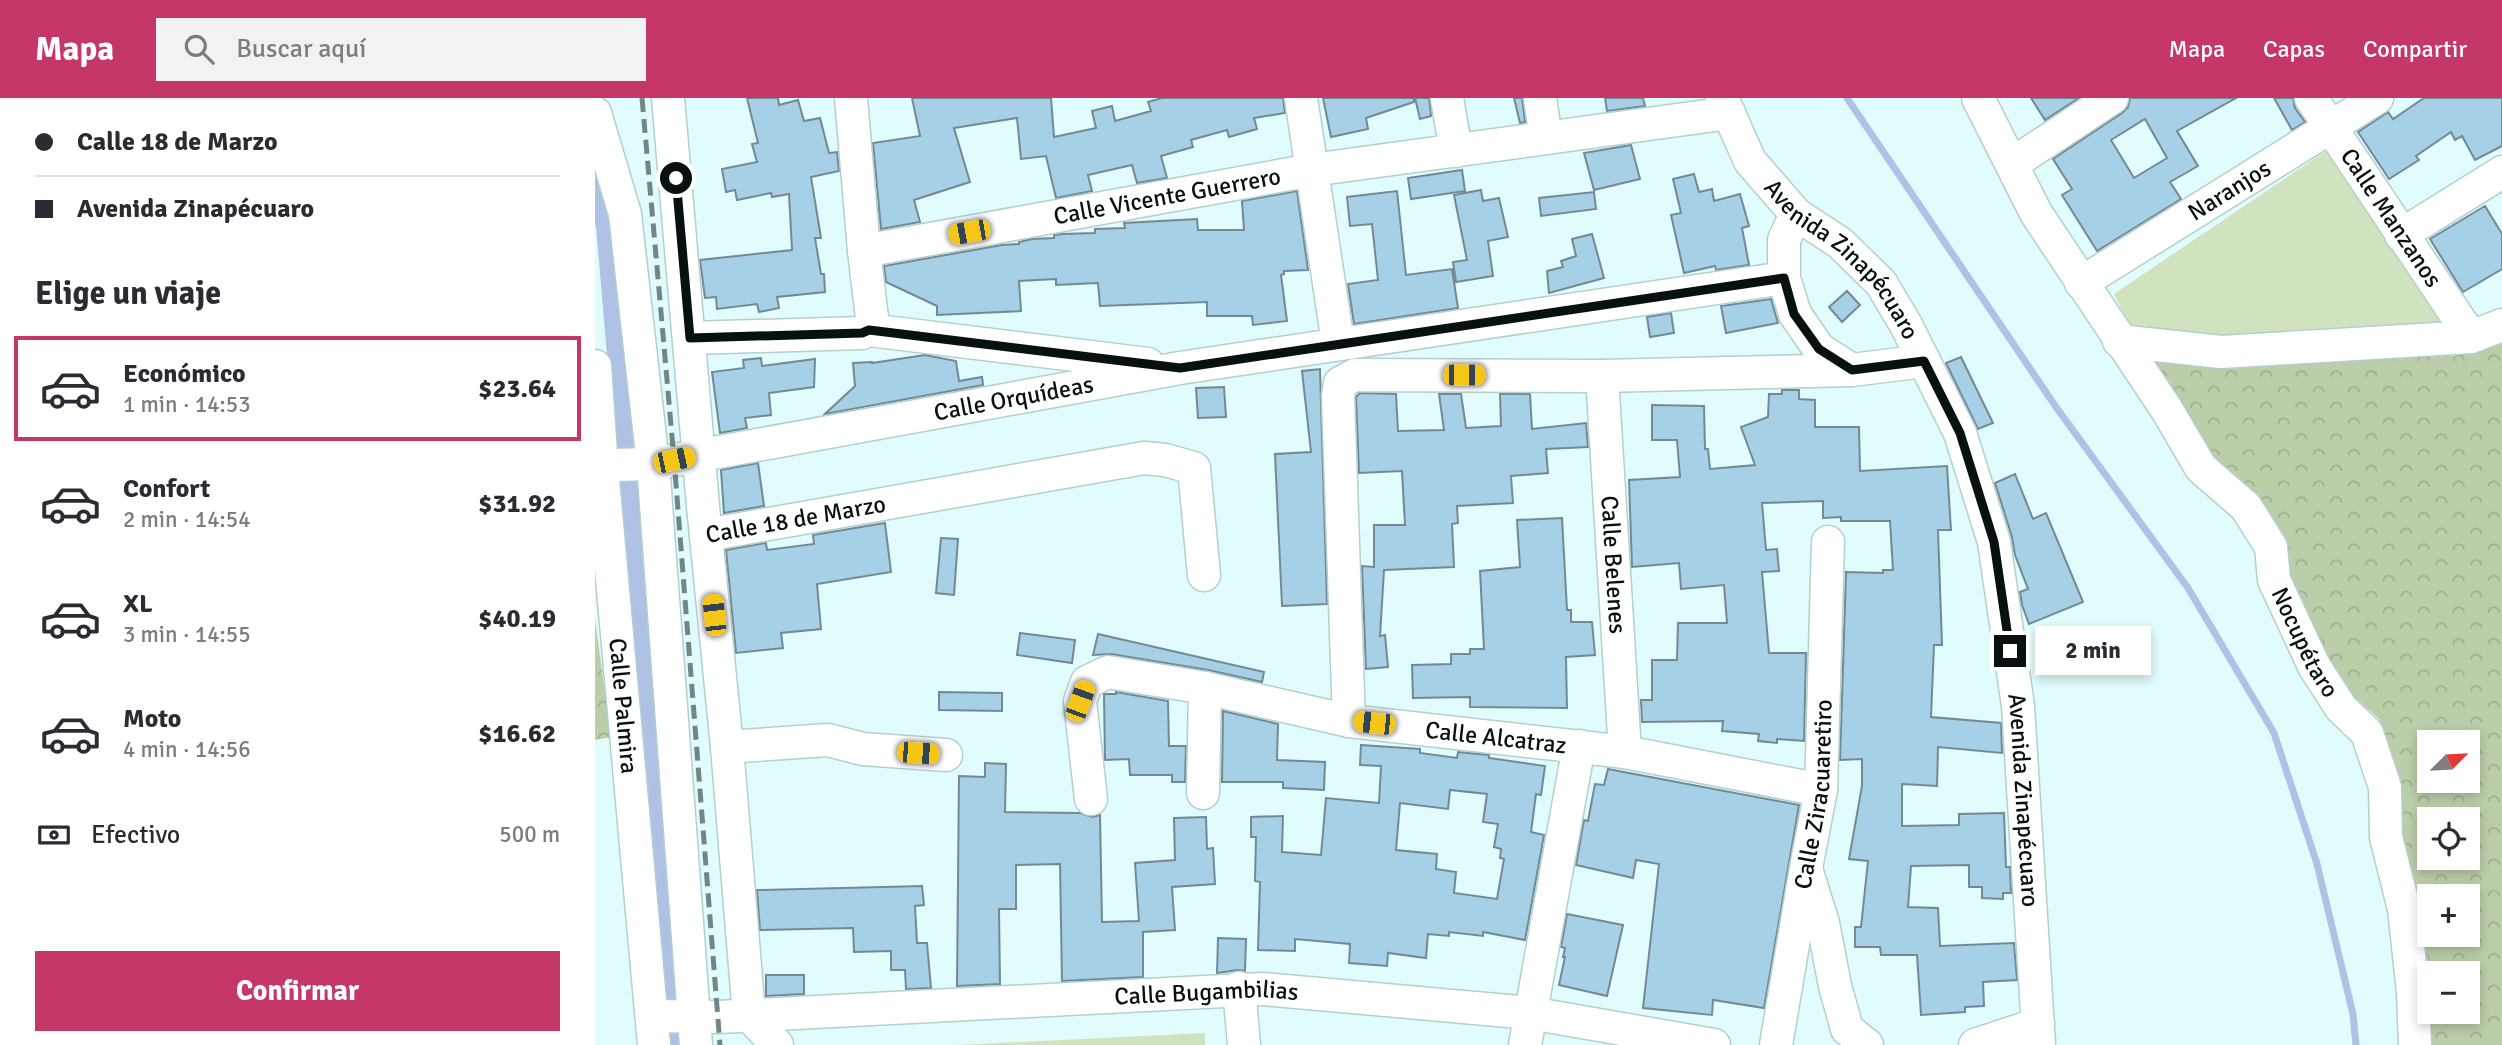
<!DOCTYPE html>
<html lang="es">
<head>
<meta charset="utf-8">
<style>
  :root { --surface:#fff; --page:#f2f2f3; --text:#2b2b33; --muted:#7c7c81; --line:#e1e1e2; --accent:#c43768 }
  body { margin:0; font-family:Signika,sans-serif; background:var(--page); color:var(--text); height:100vh; display:flex; flex-direction:column; font-size:26px; white-space:nowrap }
  * { box-sizing:border-box; margin:0 }
  p { font-size:23px; color:var(--muted) }
  .icon { flex:none; width:38px; height:38px; fill:none; stroke:currentColor; stroke-width:2; stroke-linecap:round; stroke-linejoin:round }
  .map { position:relative; flex:1; overflow:hidden }
  .drawer { display:flex; flex-direction:column; background:var(--surface); width:595px }
  .drawer>* { flex:none }
  .guide { display:grid; align-content:center; height:154px; padding:0 35px; background:var(--surface) }
  .needle { width:46px; rotate:66deg }
  .tools { position:absolute; left:1822px; top:632px; display:grid; gap:14px }
  .tools a { display:grid; place-items:center; width:63px; height:63px; border-radius:0px; background:var(--surface); box-shadow:0 4px 10px #0003; font-size:35px }
  .end { position:absolute; width:32px; height:32px; margin:-16px; border:9px solid #071111; background:#fff; box-shadow:0 0 0 4px #fff }
  .from { border-radius:50% }
  .bubble { position:absolute; height:49px; border-radius:0px; background:var(--surface); box-shadow:0 4px 10px #0003; font-size:23px; font-weight:800; line-height:49px; text-align:center }
  .car { position:absolute; width:21px; height:42px; margin:-21px -10px; border-radius:9px; box-shadow:0 0 5px 2px #0007; background:linear-gradient(#f5c518 24%,#345 0 40%,#f5c518 0 76%,#345 0 86%,#f5c518 0) }
  .guide b { display:flex; align-items:center; gap:24px; height:66px; font-size:26px }
  .guide b+b { border-top:2px solid var(--line) }
  .guide i { width:18px; height:18px; background:var(--text) }
  ul { padding:0; list-style:none }
  li { display:flex; align-items:center; gap:21px; height:105px; margin:0 14px 10px; padding:0 21px; border:4px solid transparent; border-radius:0px }
  li div { flex:1 }
  li b { display:block; font-size:26px }
  li em { font-style:normal; font-weight:800 }
  li.active { border-color:var(--accent) }
  li>.icon { width:63px; height:63px; stroke-width:1.5 }
  h2 { padding:0 35px; font-size:32px; line-height:84px }
  .pay { display:flex; align-items:center; gap:18px; height:77px; padding:0 35px; font-size:26px }
  .pay p { margin-inline-start:auto }
  .button { display:flex; gap:14px; margin-top:auto; padding:14px 35px }
  .button a { flex:1; height:80px; border-radius:0px; background:var(--accent); color:#fff; font-size:28px; font-weight:800; line-height:80px; text-align:center }
  header { display:flex; align-items:center; gap:42px; box-sizing:border-box; height:98px; padding:0 35px; background:var(--accent); color:#fff }
  header strong { font-size:33px }
  nav { display:flex; gap:38px; margin-inline-start:auto; font-size:24px }
  .search { width:490px; height:63px; background:var(--page); display:flex; align-items:center; gap:18px; box-sizing:border-box; padding:0 24px; border-radius:0px; color:var(--muted); font-size:26px }
  main { display:flex; flex:1; min-height:0 }
  .map>svg:first-child { display:block }
  .forest { fill:url(#forest-crowns); fill-rule:evenodd }
  .green { fill:#d1e2be }
  .lines { fill:none; stroke-linecap:round; stroke-linejoin:round }
  .stream { stroke:#afc1e4; stroke-width:7 }
  .canal { stroke:#afc1e4; stroke-width:24 }
  .building { fill:#a5d0e5; stroke:#748994; stroke-width:2; fill-rule:evenodd }
  .minor-casing { stroke:#b4cfcf; stroke-width:35 }
  .minor { stroke:#fff; stroke-width:32 }
  .rail { stroke:#738686; stroke-width:5; stroke-dasharray:14 7; stroke-linecap:butt }
  .route { stroke:#071111; stroke-width:9 }
  .labels { text-anchor:middle; dominant-baseline:central; stroke-width:5; stroke-linejoin:round; paint-order:stroke }
  .street-label { font-size:24px; fill:#071111; stroke:#fff }
</style>
</head>
<body>
<header>
<strong>Mapa</strong>
<div class="search"><svg class="icon" aria-label="search" viewBox="0 0 24 24"><circle cx="10" cy="10" r="6"/><path d="M15 15l6 6"/></svg>Buscar aquí</div>
<nav><a>Mapa</a><a>Capas</a><a>Compartir</a></nav>
</header>
<main>
<section class="drawer">
<div class="guide">
<b><i class="from"></i>Calle 18 de Marzo</b>
<b><i></i>Avenida Zinapécuaro</b>
</div>
<h2>Elige un viaje</h2>
<ul>
<li class="active"><svg class="icon" aria-label="car" viewBox="0 0 24 24"><path d="M5 17H2v-5l4-1 3-4h7l3 4 3 1v5h-3M9 17h6M6 11h13"/><circle cx="7" cy="17" r="2"/><circle cx="17" cy="17" r="2"/></svg><div><b>Económico</b><p>1 min · 14:53</p></div><em>$23.64</em></li>
<li><svg class="icon" aria-label="car" viewBox="0 0 24 24"><path d="M5 17H2v-5l4-1 3-4h7l3 4 3 1v5h-3M9 17h6M6 11h13"/><circle cx="7" cy="17" r="2"/><circle cx="17" cy="17" r="2"/></svg><div><b>Confort</b><p>2 min · 14:54</p></div><em>$31.92</em></li>
<li><svg class="icon" aria-label="car" viewBox="0 0 24 24"><path d="M5 17H2v-5l4-1 3-4h7l3 4 3 1v5h-3M9 17h6M6 11h13"/><circle cx="7" cy="17" r="2"/><circle cx="17" cy="17" r="2"/></svg><div><b>XL</b><p>3 min · 14:55</p></div><em>$40.19</em></li>
<li><svg class="icon" aria-label="car" viewBox="0 0 24 24"><path d="M5 17H2v-5l4-1 3-4h7l3 4 3 1v5h-3M9 17h6M6 11h13"/><circle cx="7" cy="17" r="2"/><circle cx="17" cy="17" r="2"/></svg><div><b>Moto</b><p>4 min · 14:56</p></div><em>$16.62</em></li>
</ul>
<div class="pay"><svg class="icon" aria-label="cash" viewBox="0 0 24 24"><path d="M3 7h18v10H3z"/><circle cx="12" cy="12" r="2"/></svg>Efectivo<p>500 m</p></div>
<div class="button"><a>Confirmar</a></div>
</section>
<div class="map">
<svg width="1907" height="947" viewBox="0 0 1907 947">
  <defs>
    <pattern id="forest-crowns" width="20" height="18" patternUnits="userSpaceOnUse" patternTransform="scale(1.75)"><rect width="20" height="18" fill="#bccda9"/><path d="M2 6a3 3 0 1 1 6 0M12 15a3 3 0 1 1 6 0" fill="none" stroke="#a0af90"/></pattern>
  </defs>
  <rect width="100%" height="100%" fill="#e0fcfc"/>
  <path class="forest" d="M 1907,244 L 1907,947 L 1831,947 L 1803,744 L 1804,680 L 1784,621 L 1744,585 L 1556,260 L 1697,266 L 1800,258 L 1860,258 ZM 1834,644 L 1872,644 L 1872,682 L 1834,682 ZM 1834,721 L 1872,721 L 1872,760 L 1834,760 ZM 1834,798 L 1872,798 L 1872,836 L 1834,836 ZM 1834,875 L 1872,875 L 1872,914 L 1834,914 Z
    M 0,521 L 16,639 L 0,642 Z"/>
  <path class="green" d="M 1738,48 L 1855,235 L 1573,238 L 1535,228 L 1519,196 Z
    M 610,935 L 610,947 L 362,947 Z"/>
  <g class="lines">
    <path class="stream" d="M 1252,0 L 1461,309 L 1593,490 L 1679,635 L 1722,766 L 1758,916 L 1761,947"/>
    <path class="canal" d="M 0,83 L 13,128 L 83,947"/>
  </g>
  <path class="building" d="M 152,0 L 183,0 L 184,7 L 203,2 L 209,23 L 225,20 L 234,55 L 242,54 L 244,73 L 216,79 L 226,140 L 220,140 L 226,176 L 229,176 L 230,194 L 182,199 L 184,210 L 164,214 L 162,206 L 122,211 L 121,199 L 110,200 L 105,162 L 197,152 L 194,96 L 177,99 L 176,95 L 142,102 L 140,92 L 131,94 L 127,71 L 162,64 L 157,46 L 163,45 Z
    M 317,0 L 456,0 L 459,39 L 501,30 L 497,13 L 517,8 L 520,23 L 556,13 L 553,4 L 567,0 L 688,0 L 690,15 L 659,20 L 662,31 L 634,39 L 632,32 L 596,42 L 598,49 L 566,58 L 572,80 L 542,85 L 537,67 L 493,77 L 497,93 L 461,100 L 451,58 L 426,61 L 422,20 L 359,30 L 375,84 L 319,102 L 325,124 L 286,131 L 278,45 L 325,38 Z
    M 728,0 L 819,0 L 819,4 L 771,20 L 773,31 L 736,39 Z
    M 820,0 L 834,0 L 836,18 L 825,21 Z
    M 919,0 L 927,0 L 930,24 L 925,25 Z
    M 1010,0 L 1048,0 L 1050,8 L 1012,13 Z
    M 1436,0 L 1484,0 L 1450,22 Z
    M 1535,0 L 1641,0 L 1582,33 L 1603,68 L 1575,84 L 1586,101 L 1502,153 L 1467,97 L 1477,91 L 1458,61 L 1527,15 L 1533,9 ZM 1550,21 L 1572,60 L 1539,80 L 1516,42 Z
    M 1679,0 L 1698,0 L 1700,10 L 1710,24 L 1697,32 Z
    M 1829,0 L 1907,0 L 1907,48 L 1880,62 L 1867,38 L 1860,42 L 1856,34 L 1821,58 L 1824,62 L 1794,81 L 1763,34 L 1793,14 L 1798,21 Z
    M 1036,47 L 1045,81 L 999,92 L 989,55 Z
    M 867,72 L 870,93 L 816,101 L 813,80 Z
    M 1099,76 L 1104,94 L 1117,91 L 1119,103 L 1145,96 L 1154,128 L 1147,130 L 1154,167 L 1121,172 L 1120,168 L 1089,175 L 1076,117 L 1086,115 L 1078,81 Z
    M 886,92 L 888,103 L 904,100 L 913,139 L 893,143 L 898,178 L 861,184 L 858,164 L 872,162 L 859,97 Z
    M 702,93 L 713,172 L 689,173 L 689,176 L 686,177 L 692,223 L 658,227 L 657,218 L 612,218 L 612,204 L 505,208 L 503,185 L 461,187 L 461,181 L 424,183 L 426,213 L 342,217 L 342,208 L 291,184 L 289,168 L 407,147 L 424,146 L 424,144 L 437,141 L 459,140 L 459,137 L 468,136 L 500,135 L 500,131 L 530,130 L 529,125 L 602,121 L 603,132 L 649,132 L 647,103 Z
    M 802,93 L 811,177 L 857,171 L 863,210 L 759,226 L 753,186 L 783,182 L 777,126 L 755,128 L 752,99 Z
    M 999,94 L 1001,111 L 946,118 L 944,100 Z
    M 1890,108 L 1907,136 L 1907,171 L 1868,194 L 1835,141 Z
    M 997,136 L 1009,180 L 954,195 L 952,173 L 968,169 L 966,163 L 981,158 L 977,141 Z
    M 1252,193 L 1265,207 L 1247,224 L 1234,209 Z
    M 1176,201 L 1183,225 L 1131,235 L 1126,208 Z
    M 1076,215 L 1079,235 L 1055,239 L 1052,219 Z
    M 330,257 L 361,263 L 364,283 L 387,279 L 388,287 L 230,316 L 260,288 L 258,265 L 277,264 L 277,265 Z
    M 1366,259 L 1398,325 L 1383,331 L 1351,265 Z
    M 166,260 L 167,268 L 220,261 L 219,289 L 174,295 L 176,317 L 150,320 L 152,330 L 125,335 L 117,274 L 149,270 L 148,262 Z
    M 725,271 L 732,506 L 687,508 L 680,356 L 716,354 L 707,273 Z
    M 629,289 L 631,319 L 603,320 L 601,290 Z
    M 1187,292 L 1204,292 L 1204,301 L 1220,302 L 1220,329 L 1264,329 L 1265,373 L 1352,368 L 1356,432 L 1343,432 L 1347,547 L 1339,547 L 1336,619 L 1406,625 L 1407,655 L 1343,649 L 1342,688 L 1307,686 L 1307,728 L 1364,727 L 1364,716 L 1409,715 L 1411,769 L 1415,769 L 1416,795 L 1408,795 L 1408,801 L 1387,800 L 1387,789 L 1374,789 L 1374,767 L 1316,768 L 1313,809 L 1343,810 L 1345,848 L 1419,845 L 1422,882 L 1388,884 L 1389,908 L 1370,909 L 1370,914 L 1326,917 L 1322,857 L 1286,857 L 1285,849 L 1260,849 L 1260,829 L 1266,829 L 1273,763 L 1254,761 L 1267,688 L 1267,661 L 1245,662 L 1251,474 L 1288,475 L 1288,472 L 1298,472 L 1295,423 L 1246,423 L 1246,419 L 1228,420 L 1228,403 L 1167,405 L 1171,452 L 1182,451 L 1184,473 L 1167,474 L 1174,555 L 1211,555 L 1209,643 L 1182,641 L 1182,645 L 1163,643 L 1164,636 L 1127,633 L 1128,623 L 1047,624 L 1046,602 L 1057,602 L 1057,562 L 1082,562 L 1083,525 L 1132,525 L 1129,487 L 1086,491 L 1084,465 L 1037,469 L 1034,382 L 1085,379 L 1082,342 L 1057,342 L 1057,307 L 1109,308 L 1110,351 L 1113,351 L 1115,371 L 1160,367 L 1146,329 L 1173,319 L 1174,296 L 1187,296 Z
    M 765,295 L 801,296 L 803,333 L 849,332 L 844,296 L 866,296 L 871,330 L 906,328 L 905,296 L 935,296 L 937,331 L 991,325 L 993,349 L 951,351 L 953,375 L 916,378 L 918,405 L 862,408 L 863,425 L 857,426 L 859,469 L 789,472 L 785,538 L 790,537 L 793,569 L 771,571 L 767,468 L 779,469 L 779,427 L 810,427 L 807,373 L 764,375 L 761,299 Z
    M 163,365 L 169,408 L 129,415 L 126,372 Z
    M 1420,376 L 1438,421 L 1451,415 L 1488,504 L 1434,526 L 1427,507 L 1425,494 L 1433,491 L 1420,457 L 1417,439 L 1400,385 Z
    M 967,420 L 972,512 L 976,512 L 976,524 L 997,524 L 1000,557 L 971,559 L 972,610 L 875,609 L 875,599 L 818,600 L 817,567 L 856,566 L 856,556 L 875,556 L 875,551 L 889,551 L 885,473 L 925,469 L 922,422 Z
    M 290,425 L 296,474 L 222,486 L 226,531 L 186,535 L 188,550 L 141,555 L 131,452 L 171,445 L 172,452 L 219,446 L 218,437 Z
    M 346,440 L 363,441 L 359,497 L 341,495 Z
    M 425,535 L 480,542 L 477,565 L 422,557 Z
    M 503,536 L 669,574 L 667,584 L 613,572 L 516,556 L 498,557 Z
    M 344,594 L 407,595 L 407,613 L 344,612 Z
    M 521,594 L 573,603 L 574,648 L 591,648 L 590,684 L 577,684 L 577,677 L 535,677 L 534,661 L 510,662 L 509,596 L 521,596 Z
    M 628,613 L 683,626 L 682,662 L 730,664 L 729,692 L 688,690 L 688,684 L 627,684 Z
    M 766,647 L 825,651 L 825,655 L 862,660 L 863,654 L 894,657 L 894,660 L 950,668 L 946,697 L 941,696 L 936,734 L 949,737 L 930,842 L 888,834 L 888,838 L 854,834 L 854,838 L 833,836 L 831,860 L 793,855 L 792,868 L 754,865 L 755,846 L 700,841 L 700,853 L 663,852 L 665,784 L 660,783 L 661,739 L 656,739 L 656,719 L 688,718 L 687,754 L 726,757 L 731,700 L 784,705 L 786,668 L 765,667 ZM 855,692 L 892,696 L 888,724 L 903,726 L 899,749 L 906,751 L 905,760 L 909,761 L 902,801 L 859,795 L 861,774 L 841,771 L 842,756 L 801,752 L 805,705 L 853,711 Z
    M 390,665 L 411,666 L 410,714 L 485,715 L 497,719 L 505,717 L 507,824 L 544,823 L 540,765 L 580,762 L 579,720 L 611,719 L 612,751 L 618,750 L 620,786 L 577,789 L 580,832 L 548,834 L 548,879 L 467,883 L 465,766 L 421,767 L 421,811 L 404,811 L 405,886 L 362,888 L 364,678 L 390,679 Z
    M 1013,671 L 1204,707 L 1169,910 L 1118,902 L 1117,917 L 1048,910 L 1064,766 L 1041,762 L 1038,780 L 981,767 L 989,722 L 993,723 L 1000,686 L 1009,687 Z
    M 327,788 L 329,807 L 320,808 L 322,845 L 332,845 L 336,890 L 311,891 L 310,872 L 296,872 L 296,853 L 259,854 L 258,830 L 165,832 L 162,792 Z
    M 972,816 L 1028,827 L 1012,898 L 964,887 L 970,859 L 968,859 L 970,850 L 966,849 Z
    M 623,840 L 651,841 L 650,873 L 643,872 L 622,875 Z
    M 171,877 L 209,877 L 209,896 L 171,898 Z"/>
  <g class="lines">
    <g class="minor-casing">
      <g id="minor">
        <path d="M 73,0 L 108,408 L 132,649 L 154,917 L 182,947"/>
        <path d="M 256,0 L 269,153 L 277,220 L 274,232"/>
        <path d="M 706,0 L 743,245"/>
        <path d="M 852,0 L 861,53"/>
        <path d="M 945,0 L 951,40"/>
        <path id="s1" d="M 1127,0 L 1155,63 L 1201,116 L 1245,145 L 1286,185 L 1311,227 L 1365,335 L 1399,444 L 1423,608 L 1444,947"/>
        <path id="s2" d="M 1383,0 L 1441,115 L 1572,312 L 1606,370 L 1651,409 L 1676,449 L 1679,482 L 1719,568 L 1746,610 L 1772,635 L 1790,689 L 1791,739 L 1809,811 L 1818,894 L 1820,947"/>
        <path id="s3" d="M 1716,0 L 1876,239"/>
        <path d="M 0,15 L 30,116 L 58,366 L 101,947"/>
        <path d="M 1417,66 L 1517,0"/>
        <path d="M 1201,116 L 1189,142 L 1189,180 L 1200,216 L 1224,251 L 1257,272"/>
        <path d="M 1806,137 L 1907,74"/>
        <path id="s4" d="M 269,153 L 717,72 L 1134,15"/>
        <path id="s5" d="M 1486,185 L 1782,0"/>
        <path d="M 95,240 L 267,235 L 274,232 L 553,266"/>
        <path d="M 1524,243 L 1626,254 L 1876,239 L 1907,227"/>
        <path id="s6" d="M 0,268 L 7,370 L 59,947"/>
        <path id="s7" d="M 1007,278 L 1030,654"/>
        <path id="s8" d="M 0,371 L 18,367 L 58,366 L 585,270 L 1189,180"/>
        <path id="s9" d="M 111,437 L 549,360 L 570,362 L 599,370 L 609,477"/>
        <path d="M 754,623 L 743,298 L 745,285 L 760,277 L 1007,278 L 1257,272 L 1329,263"/>
        <path d="M 132,649 L 233,642 L 268,651 L 351,657"/>
        <path d="M 608,695 L 610,590"/>
        <path id="s10" d="M 496,701 L 485,603 L 492,584 L 513,574 L 610,590 L 754,623 L 1030,654 L 1226,692"/>
        <path d="M 1212,774 L 1228,825 L 1240,888 L 1252,931 L 1272,947"/>
        <path d="M 644,890 L 649,947"/>
        <path id="s11" d="M 57,918 L 123,919 L 668,891 L 935,915 L 1119,947"/>
        <path d="M 930,947 L 984,648"/>
        <path id="s12" d="M 1181,947 L 1211,770 L 1226,692 L 1233,444"/>
        <path d="M 1380,947 L 1443,926"/>
      </g>
    </g>
    <use href="#minor" class="minor"/>
    <path class="rail" d="M 47,0 L 79,361 L 125,947"/>
  </g>
  <g class="lines">
    <path class="route" d="M 81,80 L 95,240 L 267,235 L 274,232 L 585,270 L 1189,180 L 1199,216 L 1224,251 L 1257,272 L 1329,263 L 1365,335 L 1399,444 L 1415,553"/>
  </g>
  <g class="labels">
    <g class="street-label">
      <text stroke="none"><textPath href="#s5" startOffset="175">Naranjos</textPath></text>
      <text stroke="none"><textPath href="#s4" startOffset="308">Calle Vicente Guerrero</textPath></text>
      <text stroke="none"><textPath href="#s3" startOffset="144">Calle Manzanos</textPath></text>
      <text stroke="none"><textPath href="#s1" startOffset="205">Avenida Zinapécuaro</textPath></text>
      <text stroke="none"><textPath href="#s8" startOffset="425">Calle Orquídeas</textPath></text>
      <text stroke="none"><textPath href="#s9" startOffset="91">Calle 18 de Marzo</textPath></text>
      <text stroke="none"><textPath href="#s7" startOffset="189">Calle Belenes</textPath></text>
      <text stroke="none"><textPath href="#s2" startOffset="642">Nocupétaro</textPath></text>
      <text stroke="none"><textPath href="#s6" startOffset="341">Calle Palmira</textPath></text>
      <text stroke="none"><textPath href="#s10" startOffset="536">Calle Alcatraz</textPath></text>
      <text stroke="none"><textPath href="#s12" startOffset="254">Calle Ziracuaretiro</textPath></text>
      <text stroke="none"><textPath href="#s1" startOffset="793">Avenida Zinapécuaro</textPath></text>
      <text stroke="none"><textPath href="#s11" startOffset="555">Calle Bugambilias</textPath></text>
    </g>
  </g>
</svg>
<div class="tools">
<a><svg class="needle" viewBox="-14 -14 28 28"><path d="M0-13l5 13h-10z" fill="#e53935"/><path d="M0 13l5-13h-10z" fill="#7c7c81"/></svg></a>
<a><svg class="icon" aria-label="locate" viewBox="0 0 24 24"><circle cx="12" cy="12" r="6"/><path d="M12 2v4M12 18v4M2 12h4M18 12h4"/></svg></a>
<a>+</a>
<a>−</a>
</div>
<i class="end from" style="left:81px;top:80px"></i>
<i class="end" style="left:1415px;top:553px"></i>
<div class="bubble" style="left:1440px;top:528px;width:116px">2 min</div>
<i class="car" style="left:374px;top:134px;rotate:260deg"></i>
<i class="car" style="left:869px;top:277px;rotate:90deg"></i>
<i class="car" style="left:79px;top:362px;rotate:78deg"></i>
<i class="car" style="left:119px;top:517px;rotate:354deg"></i>
<i class="car" style="left:485px;top:603px;rotate:20deg"></i>
<i class="car" style="left:779px;top:625px;rotate:276deg"></i>
<i class="car" style="left:323px;top:655px;rotate:94deg"></i>
</div>
</main>
</body>
</html>
